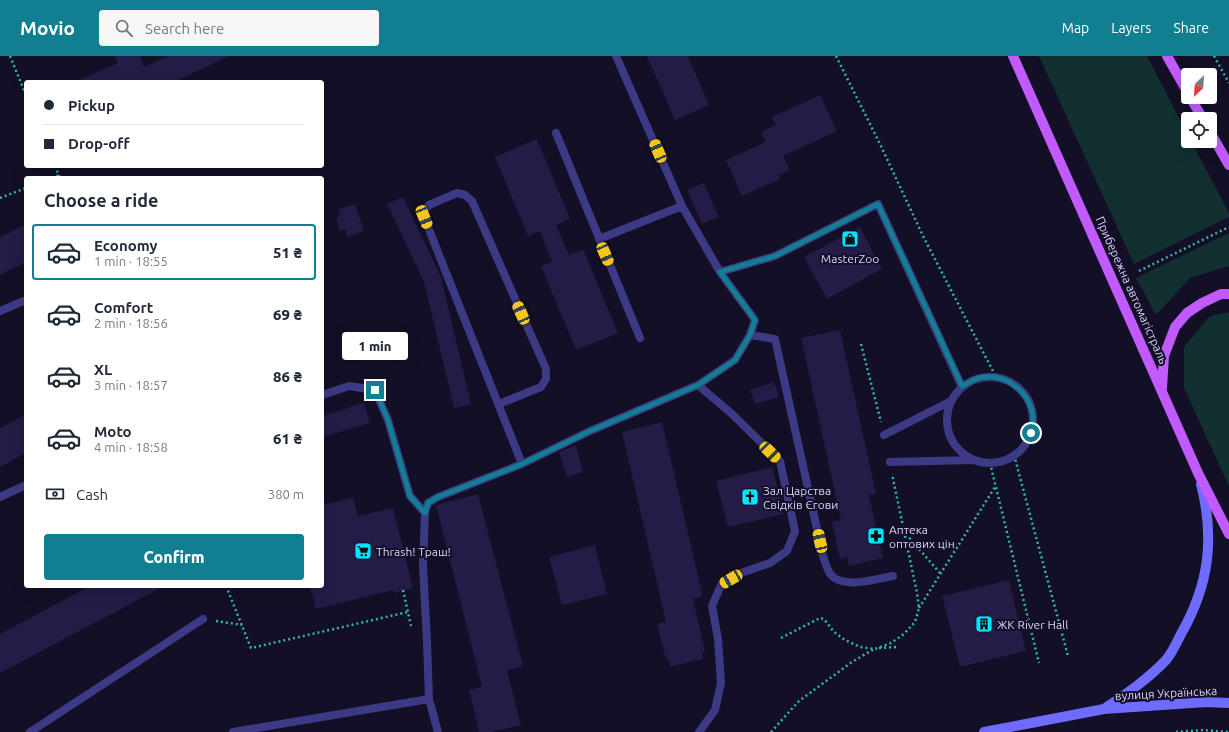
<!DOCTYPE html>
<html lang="en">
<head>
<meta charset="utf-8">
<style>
  :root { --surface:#fff; --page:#f6f6f7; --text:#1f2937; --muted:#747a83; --line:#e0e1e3; --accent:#117e91 }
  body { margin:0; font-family:Ubuntu,sans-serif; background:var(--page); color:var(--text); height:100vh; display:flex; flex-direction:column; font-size:15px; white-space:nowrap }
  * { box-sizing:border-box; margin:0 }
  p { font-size:13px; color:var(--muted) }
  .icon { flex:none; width:22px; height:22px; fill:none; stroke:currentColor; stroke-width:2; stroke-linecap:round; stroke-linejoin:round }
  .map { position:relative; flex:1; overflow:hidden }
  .drawer { position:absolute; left:24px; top:120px; width:300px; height:412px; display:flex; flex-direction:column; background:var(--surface); border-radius:4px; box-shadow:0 4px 16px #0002 }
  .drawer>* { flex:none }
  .guide { position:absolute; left:24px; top:24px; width:300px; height:88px; border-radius:4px; box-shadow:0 4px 16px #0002; display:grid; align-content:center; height:88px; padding:0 20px; background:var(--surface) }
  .needle { width:26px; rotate:205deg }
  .buttons { position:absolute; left:1181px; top:12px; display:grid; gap:8px }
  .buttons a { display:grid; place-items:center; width:36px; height:36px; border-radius:4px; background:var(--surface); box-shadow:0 4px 16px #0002; font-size:20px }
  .end { position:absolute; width:18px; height:18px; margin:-9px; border:5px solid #117e91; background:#fff; box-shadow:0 0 0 2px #fff }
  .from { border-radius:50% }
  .bubble { position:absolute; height:28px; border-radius:4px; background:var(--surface); box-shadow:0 4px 16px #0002; font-size:13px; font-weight:800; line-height:28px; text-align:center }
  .car { position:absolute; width:12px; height:24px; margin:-12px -6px; border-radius:5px; box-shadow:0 0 3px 1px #0007; background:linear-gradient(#f5c518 24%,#345 0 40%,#f5c518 0 76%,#345 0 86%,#f5c518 0) }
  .guide b { display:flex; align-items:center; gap:14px; height:38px; font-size:15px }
  .guide b+b { border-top:1px solid var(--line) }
  .guide i { width:10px; height:10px; background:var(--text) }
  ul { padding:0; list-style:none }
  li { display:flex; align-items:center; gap:12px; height:56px; margin:0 8px 6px; padding:0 12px; border:2px solid transparent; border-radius:4px }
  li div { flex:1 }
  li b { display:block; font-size:15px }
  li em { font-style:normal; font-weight:800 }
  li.on { border-color:var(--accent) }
  li>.icon { width:36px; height:36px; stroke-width:1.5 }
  h2 { padding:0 20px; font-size:18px; line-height:48px }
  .pay { display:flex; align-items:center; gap:10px; height:44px; padding:0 20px; font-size:15px }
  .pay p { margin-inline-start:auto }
  .primary-button { display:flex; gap:8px; margin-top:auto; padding:8px 20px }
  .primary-button a { flex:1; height:46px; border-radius:4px; background:var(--accent); color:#fff; font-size:16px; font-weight:800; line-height:46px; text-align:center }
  header { display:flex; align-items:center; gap:24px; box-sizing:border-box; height:56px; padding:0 20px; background:var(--accent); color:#fff }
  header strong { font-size:19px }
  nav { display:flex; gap:22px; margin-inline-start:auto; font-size:14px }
  .search { width:280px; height:36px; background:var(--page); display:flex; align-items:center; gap:10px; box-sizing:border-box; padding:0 14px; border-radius:4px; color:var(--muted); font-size:15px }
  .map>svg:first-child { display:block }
  .green { fill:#12302f }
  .building { fill:#241b47 }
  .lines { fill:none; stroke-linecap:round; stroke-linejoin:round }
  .path { stroke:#2fb8b0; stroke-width:2.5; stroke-dasharray:2 3; stroke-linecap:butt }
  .service { stroke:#3d3a85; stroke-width:8 }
  .secondary { stroke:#6f6bff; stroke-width:10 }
  .primary { stroke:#c25bff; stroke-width:10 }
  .route { stroke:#117e91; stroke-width:5 }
  .labels { text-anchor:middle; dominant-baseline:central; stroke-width:4; stroke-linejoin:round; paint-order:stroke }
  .poi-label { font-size:12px; fill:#d9d4ff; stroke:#130f26; text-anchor:start }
  .street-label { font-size:12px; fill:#d9d4ff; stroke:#130f26 }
</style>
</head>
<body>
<header>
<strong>Movio</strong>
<div class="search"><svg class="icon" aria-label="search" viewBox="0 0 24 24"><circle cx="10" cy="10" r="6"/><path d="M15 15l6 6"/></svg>Search here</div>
<nav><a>Map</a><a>Layers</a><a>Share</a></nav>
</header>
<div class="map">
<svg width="1229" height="676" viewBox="0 0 1229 676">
  <rect width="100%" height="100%" fill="#130f26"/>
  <path class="green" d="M 1039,0 L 1147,0 L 1188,79 L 1188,85 L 1191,85 L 1229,157 L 1229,161 L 1134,208 Z
    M 1229,177 L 1229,210 L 1190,222 L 1156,259 L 1136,222 Z
    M 1229,256 L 1229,430 L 1184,332 L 1184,291 L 1210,260 Z"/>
  <path class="building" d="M 115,0 L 140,0 L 144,11 L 168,0 L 229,0 L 174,26 L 74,26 L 118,7 Z
    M 647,0 L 688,0 L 709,49 L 675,64 Z
    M 820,39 L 837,75 L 783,100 L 790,114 L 778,119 L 780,123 L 742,140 L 726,104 L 766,86 L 761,76 L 776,69 L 772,61 Z
    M 537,83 L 570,163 L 556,169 L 569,199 L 583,193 L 618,277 L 576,294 L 541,210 L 552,206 L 540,175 L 528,180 L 495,101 Z
    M 704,127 L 719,161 L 702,168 L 687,134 Z
    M 403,141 L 441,221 L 471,348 L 454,352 L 424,226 L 387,148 Z
    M 355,148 L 364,175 L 347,181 L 345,173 L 340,175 L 336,161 L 340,160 L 338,153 Z
    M 26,168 L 26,206 L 0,219 L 0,181 Z
    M 860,171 L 882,213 L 827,243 L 804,201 Z
    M 840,274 L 876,438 L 869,439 L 883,502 L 849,510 L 847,501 L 840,503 L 832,466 L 841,464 L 801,282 Z
    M 774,326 L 779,341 L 755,348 L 750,334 Z
    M 364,347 L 370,367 L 322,381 L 322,360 Z
    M 26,358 L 26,397 L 0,411 L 0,372 Z
    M 662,366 L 703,541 L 693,543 L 705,595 L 702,596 L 703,603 L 670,611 L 669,603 L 666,604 L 657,568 L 666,566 L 622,376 Z
    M 576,389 L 583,416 L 567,421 L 559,396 Z
    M 772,411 L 784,458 L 728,471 L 716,425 Z
    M 478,438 L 523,610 L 507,614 L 521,669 L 492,676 L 479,676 L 469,634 L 482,631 L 436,449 Z
    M 353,442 L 358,460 L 393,452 L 413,532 L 394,537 L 393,534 L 316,553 L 310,530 L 322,530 L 322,449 Z
    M 595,489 L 607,538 L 562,549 L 549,501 Z
    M 1009,524 L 1026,595 L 960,611 L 942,540 Z
    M 90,530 L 164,530 L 0,617 L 0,578 Z"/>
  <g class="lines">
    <path class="path" d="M 10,0 L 26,39
      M 836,0 L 880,88 L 923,180 L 996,321
      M 1214,0 L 1229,27
      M 55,110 L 60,122
      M 52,122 L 59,119
      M 0,142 L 26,132
      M 1139,215 L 1229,171
      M 861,288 L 881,366
      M 1014,399 L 1068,600
      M 990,407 L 1039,607
      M 906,478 L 940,517
      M 226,530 L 251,592 L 408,556
      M 403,534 L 411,570
      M 919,552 L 995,431
      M 216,565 L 242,569
      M 781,582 L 820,562 L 824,563 L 834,576 L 845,584 L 860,591 L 875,593 L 891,587 L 904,578 L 915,566 L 919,552 L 917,537 L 892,418
      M 879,592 L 898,591
      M 771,676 L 799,645 L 852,606 L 874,593
      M 1176,676 L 1203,674 L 1229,676"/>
    <path class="service" d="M 616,0 L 682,150
      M 556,77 L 640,282
      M 720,216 L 775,200 L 878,148 L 962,331
      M 0,255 L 26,244
      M 750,279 L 775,283 L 823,500 C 825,506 827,512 830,518 C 843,534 875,523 893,520
      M947 364a43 43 0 1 1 86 0a43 43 0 1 1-86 0Z
      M 698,329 L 732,358 L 780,405 L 795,475 L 787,495 L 770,507 L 741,517 L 721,529 L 712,550 L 718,583 L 721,627 L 715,654 L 699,676
      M 322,339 L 349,330 L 375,334 L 388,364 L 410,440 L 425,457
      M 499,348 L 541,331 L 546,323 L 546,313 L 472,145 L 465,139 L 457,137 L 429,149 L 424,155 L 424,161 L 522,408
      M 884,379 L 951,345
      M 890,406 L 974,404
      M 0,441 L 26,429
      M 30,676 L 203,563
      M 233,676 L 429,643
      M 438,676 L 429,643 L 427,586 L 423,510 L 425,457 L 428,447 L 438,441 L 522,408 L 590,375 L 698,329 L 735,304 L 750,279 L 755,264 L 720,216 L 682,150 L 599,183"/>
    <path class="secondary" d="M 1104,653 C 1126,638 1147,624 1166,604 C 1172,597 1177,586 1181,578 C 1209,529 1215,483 1201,428
      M 984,676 L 1104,653 L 1206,646 L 1229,647"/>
    <path class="primary" d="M 1013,0 L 1198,417 L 1229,478
      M 1167,0 L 1188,37
      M 1190,41 L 1203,63
      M 1210,76 L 1229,109
      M 1162,332 L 1164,300 L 1175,271 L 1187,257 L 1202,247 L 1221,238 L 1229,238"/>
  </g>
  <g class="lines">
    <path class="route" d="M 375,334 L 388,364 L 410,440 L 425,457 L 428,447 L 438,441 L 522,408 L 590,375 L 698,329 L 735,304 L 750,279 L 755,264 L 720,216 L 775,200 L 878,148 L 962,330 C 967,328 973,323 979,322 C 1005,316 1030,335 1033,361 C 1033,366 1032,372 1031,377"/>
  </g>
  <defs>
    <g id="shop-square" transform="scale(0.9)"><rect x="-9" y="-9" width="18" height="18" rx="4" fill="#00e5ff" stroke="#130f26"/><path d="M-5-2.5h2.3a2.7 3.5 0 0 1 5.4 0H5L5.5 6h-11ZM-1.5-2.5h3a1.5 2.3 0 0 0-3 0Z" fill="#111"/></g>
    <g id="church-square" transform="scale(0.9)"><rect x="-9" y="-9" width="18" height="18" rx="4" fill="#00e5ff" stroke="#130f26"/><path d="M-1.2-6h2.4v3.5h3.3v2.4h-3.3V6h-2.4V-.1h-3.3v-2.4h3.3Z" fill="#111"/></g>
    <g id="pharmacy-square" transform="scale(0.9)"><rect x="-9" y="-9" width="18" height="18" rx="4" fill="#00e5ff" stroke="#130f26"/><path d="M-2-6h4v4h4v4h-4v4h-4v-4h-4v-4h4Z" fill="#111"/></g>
    <g id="supermarket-square" transform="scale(0.9)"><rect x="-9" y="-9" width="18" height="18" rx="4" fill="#00e5ff" stroke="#130f26"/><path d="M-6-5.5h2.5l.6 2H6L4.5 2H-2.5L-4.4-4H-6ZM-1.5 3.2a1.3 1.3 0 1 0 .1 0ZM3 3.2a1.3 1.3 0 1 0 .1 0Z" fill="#111"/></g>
    <g id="building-square" transform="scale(0.9)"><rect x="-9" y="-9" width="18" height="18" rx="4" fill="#00e5ff" stroke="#130f26"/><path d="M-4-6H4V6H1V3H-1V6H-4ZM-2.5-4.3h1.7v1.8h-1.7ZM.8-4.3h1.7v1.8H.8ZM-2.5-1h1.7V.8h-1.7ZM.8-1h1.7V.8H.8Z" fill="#111"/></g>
  </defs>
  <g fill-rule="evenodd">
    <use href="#shop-square" x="850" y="183"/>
    <use href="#church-square" x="750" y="441"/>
    <use href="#pharmacy-square" x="876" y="480"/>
    <use href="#supermarket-square" x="363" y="495"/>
    <use href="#building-square" x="984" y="568"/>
  </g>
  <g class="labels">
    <g class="poi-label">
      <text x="850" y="202" text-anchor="middle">MasterZoo</text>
      <text x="763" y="434">Зал Царства<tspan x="763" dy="14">Свідків Єгови</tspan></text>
      <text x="889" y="473">Аптека<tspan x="889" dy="14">оптових цін</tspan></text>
      <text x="376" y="495">Thrash! Траш!</text>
      <text x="997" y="568">ЖК River Hall</text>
    </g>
    <g class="street-label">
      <text transform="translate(1132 234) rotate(66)">Прибережна автомагістраль</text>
      <text transform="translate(1166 637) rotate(-3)">вулиця Українська</text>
    </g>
  </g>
</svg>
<div class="buttons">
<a><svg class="needle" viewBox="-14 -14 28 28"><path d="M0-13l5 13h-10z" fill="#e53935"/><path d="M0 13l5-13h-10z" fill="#747a83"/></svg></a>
<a><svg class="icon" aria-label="locate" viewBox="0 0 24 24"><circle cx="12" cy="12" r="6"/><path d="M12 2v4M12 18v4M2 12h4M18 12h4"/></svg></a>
</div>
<i class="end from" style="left:1031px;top:377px"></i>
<i class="end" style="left:375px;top:334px"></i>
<div class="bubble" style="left:342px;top:276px;width:66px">1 min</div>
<i class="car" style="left:658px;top:95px;rotate:337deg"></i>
<i class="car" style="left:424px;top:161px;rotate:158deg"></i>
<i class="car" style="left:605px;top:198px;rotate:157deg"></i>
<i class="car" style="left:521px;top:257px;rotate:336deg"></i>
<i class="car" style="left:770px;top:396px;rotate:134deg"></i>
<i class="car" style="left:820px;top:485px;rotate:348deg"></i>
<i class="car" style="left:731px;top:523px;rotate:240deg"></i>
<div class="guide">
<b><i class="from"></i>Pickup</b>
<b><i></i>Drop-off</b>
</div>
<section class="drawer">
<h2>Choose a ride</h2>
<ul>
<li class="on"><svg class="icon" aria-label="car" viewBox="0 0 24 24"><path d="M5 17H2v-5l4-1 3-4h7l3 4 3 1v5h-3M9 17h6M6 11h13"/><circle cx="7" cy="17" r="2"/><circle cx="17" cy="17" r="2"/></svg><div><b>Economy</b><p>1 min · 18:55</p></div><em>51 ₴</em></li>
<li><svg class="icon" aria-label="car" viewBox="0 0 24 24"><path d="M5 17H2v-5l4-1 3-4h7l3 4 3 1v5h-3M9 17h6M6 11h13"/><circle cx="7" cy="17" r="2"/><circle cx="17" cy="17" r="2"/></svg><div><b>Comfort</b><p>2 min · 18:56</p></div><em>69 ₴</em></li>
<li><svg class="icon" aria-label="car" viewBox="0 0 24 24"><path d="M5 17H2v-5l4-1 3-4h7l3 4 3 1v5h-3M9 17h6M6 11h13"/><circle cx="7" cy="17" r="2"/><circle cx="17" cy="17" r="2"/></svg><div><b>XL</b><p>3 min · 18:57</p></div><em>86 ₴</em></li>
<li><svg class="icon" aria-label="car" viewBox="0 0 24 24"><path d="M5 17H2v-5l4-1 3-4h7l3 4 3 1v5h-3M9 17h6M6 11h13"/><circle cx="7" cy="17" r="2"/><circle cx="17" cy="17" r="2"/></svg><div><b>Moto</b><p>4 min · 18:58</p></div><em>61 ₴</em></li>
</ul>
<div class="pay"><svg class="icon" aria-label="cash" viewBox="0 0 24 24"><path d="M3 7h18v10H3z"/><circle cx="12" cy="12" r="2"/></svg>Cash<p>380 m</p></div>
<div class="primary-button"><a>Confirm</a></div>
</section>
</div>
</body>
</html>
